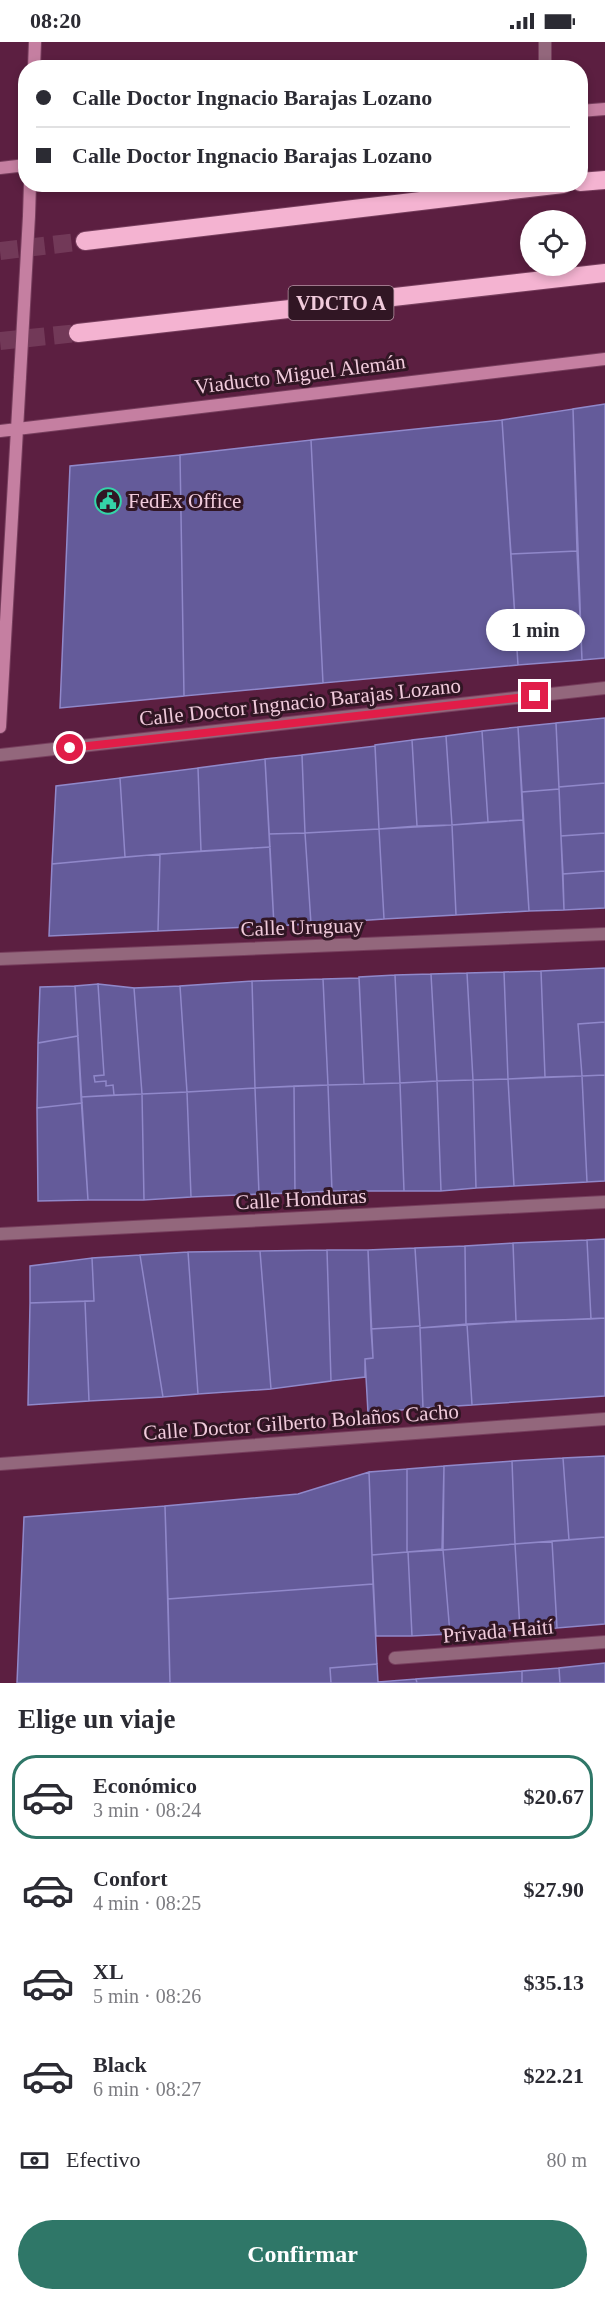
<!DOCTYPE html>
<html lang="es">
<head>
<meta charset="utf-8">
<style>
  :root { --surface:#fff; --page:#f7f7f7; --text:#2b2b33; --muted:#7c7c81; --line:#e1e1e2; --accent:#2f7768 }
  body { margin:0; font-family:Georgia,serif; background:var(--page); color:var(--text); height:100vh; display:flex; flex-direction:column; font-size:22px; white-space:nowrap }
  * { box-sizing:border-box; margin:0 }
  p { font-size:20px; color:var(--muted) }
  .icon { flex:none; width:33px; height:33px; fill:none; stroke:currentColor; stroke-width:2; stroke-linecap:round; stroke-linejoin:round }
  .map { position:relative; height:1641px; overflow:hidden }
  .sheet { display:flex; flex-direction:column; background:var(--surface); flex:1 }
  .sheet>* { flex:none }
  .top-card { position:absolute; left:18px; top:18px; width:570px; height:132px; border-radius:24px; box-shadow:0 3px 9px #0003; display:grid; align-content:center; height:132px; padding:0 18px; background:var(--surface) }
  .controls { position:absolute; left:520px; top:168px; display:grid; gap:12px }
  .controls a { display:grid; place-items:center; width:66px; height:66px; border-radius:50%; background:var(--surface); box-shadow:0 3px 9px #0003; font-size:30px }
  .end { position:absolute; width:27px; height:27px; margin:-14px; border:8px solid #e11d48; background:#fff; box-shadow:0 0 0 3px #fff }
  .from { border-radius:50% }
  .bubble { position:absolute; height:42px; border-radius:21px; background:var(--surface); box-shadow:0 3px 9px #0003; font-size:20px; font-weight:700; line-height:42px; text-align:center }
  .top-card b { display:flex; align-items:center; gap:21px; height:57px; font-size:22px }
  .top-card b+b { border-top:2px solid var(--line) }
  .top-card i { width:15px; height:15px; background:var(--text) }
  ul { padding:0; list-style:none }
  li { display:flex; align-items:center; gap:18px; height:84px; margin:0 12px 9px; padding:0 6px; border:3px solid transparent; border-radius:24px }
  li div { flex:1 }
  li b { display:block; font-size:22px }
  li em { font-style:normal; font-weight:700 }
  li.current { border-color:var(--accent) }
  li>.icon { width:54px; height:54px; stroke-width:1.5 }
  h2 { padding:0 18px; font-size:27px; line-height:72px }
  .pay { display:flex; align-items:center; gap:15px; height:66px; padding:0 18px; font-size:22px }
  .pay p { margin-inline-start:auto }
  .cta { display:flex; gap:12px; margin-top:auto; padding:12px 18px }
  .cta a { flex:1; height:69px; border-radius:36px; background:var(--accent); color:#fff; font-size:24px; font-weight:700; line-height:69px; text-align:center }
  .status { display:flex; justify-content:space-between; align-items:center; height:42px; padding:0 30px; background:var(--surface); direction:ltr }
  .status svg { height:16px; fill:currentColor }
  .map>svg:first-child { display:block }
  .building { fill:#645b9a; stroke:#9088ca; stroke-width:1.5 }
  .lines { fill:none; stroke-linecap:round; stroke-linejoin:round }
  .highway-tunnel { stroke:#723958; stroke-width:18; stroke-dasharray:18 9; stroke-linecap:butt }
  .street-casing { stroke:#773e5d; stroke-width:14 }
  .secondary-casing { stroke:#773e5d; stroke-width:14 }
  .highway-casing { stroke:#773e5d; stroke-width:20 }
  .street { stroke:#93677c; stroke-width:12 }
  .secondary { stroke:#c57fa1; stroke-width:12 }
  .highway { stroke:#f4b3d1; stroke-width:18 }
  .secondary-bridge-casing { stroke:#773e5d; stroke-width:14; stroke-linecap:butt }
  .secondary-bridge { stroke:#c57fa1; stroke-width:12 }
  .route { stroke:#e11d48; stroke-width:8 }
  .labels { text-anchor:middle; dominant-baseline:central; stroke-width:6; stroke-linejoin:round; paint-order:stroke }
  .shield { fill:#311624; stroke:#b795a5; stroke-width:1.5 }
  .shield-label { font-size:20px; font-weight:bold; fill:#f1cbdc }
  .street-label { font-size:21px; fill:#f1cbdc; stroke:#311624 }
  .poi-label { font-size:21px; fill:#f1cbdc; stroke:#311624; text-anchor:start }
</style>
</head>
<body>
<div class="status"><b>08:20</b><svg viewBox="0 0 49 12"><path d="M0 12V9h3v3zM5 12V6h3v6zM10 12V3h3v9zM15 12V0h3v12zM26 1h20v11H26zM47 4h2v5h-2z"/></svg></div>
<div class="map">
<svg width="605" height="1641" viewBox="0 0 605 1641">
  <rect width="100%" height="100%" fill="#5c1f41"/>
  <path class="building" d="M 605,362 L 605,616 L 582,618 L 573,367 Z
    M 573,367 L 577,509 L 511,512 L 502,378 Z
    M 502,378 L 518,623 L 323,641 L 311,398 Z
    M 311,398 L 323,641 L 184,654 L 180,413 Z
    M 180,413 L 184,654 L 60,666 L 70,424 Z
    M 577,509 L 582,618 L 518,623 L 511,512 Z
    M 605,676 L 605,741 L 559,745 L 556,681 Z
    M 556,681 L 559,747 L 522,750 L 518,685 Z
    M 518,685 L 523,778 L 488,780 L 482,689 Z
    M 482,689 L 488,780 L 452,783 L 446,694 Z
    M 446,694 L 452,783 L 417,784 L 412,698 Z
    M 412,698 L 417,784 L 379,787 L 375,703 Z
    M 375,704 L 379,787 L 305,791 L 302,713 Z
    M 302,713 L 305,791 L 269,792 L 265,717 Z
    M 265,717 L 270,805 L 201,809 L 198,726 Z
    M 198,726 L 201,809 L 125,815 L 120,736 Z
    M 120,736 L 125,815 L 52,822 L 56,744 Z
    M 605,741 L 605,791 L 561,794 L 559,745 Z
    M 559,747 L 564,868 L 529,869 L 522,750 Z
    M 523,778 L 529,869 L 456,873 L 452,783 Z
    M 452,783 L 456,873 L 384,877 L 379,787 Z
    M 379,787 L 384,877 L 311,882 L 305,791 Z
    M 305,791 L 311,882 L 274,884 L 269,792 Z
    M 605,791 L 605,829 L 563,832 L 561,794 Z
    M 270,805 L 274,884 L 158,889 L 160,812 Z
    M 160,812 L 158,889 L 49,894 L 52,822 Z
    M 605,829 L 605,866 L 564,868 L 563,832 Z
    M 605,926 L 605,980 L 578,982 L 582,1034 L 545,1035 L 541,929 Z
    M 541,929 L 545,1035 L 508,1037 L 504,930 Z
    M 504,930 L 508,1037 L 473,1038 L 467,931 Z
    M 467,931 L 473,1038 L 437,1039 L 431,932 Z
    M 431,932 L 437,1039 L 400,1041 L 395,933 Z
    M 395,933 L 400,1041 L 364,1042 L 359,935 Z
    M 359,936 L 364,1042 L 328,1043 L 323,937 Z
    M 323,937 L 328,1043 L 255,1046 L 252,939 Z
    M 252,939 L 255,1046 L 187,1050 L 180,944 Z
    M 98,942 L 134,946 L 142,1052 L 114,1053 L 113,1043 L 106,1044 L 106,1039 L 95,1040 L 94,1034 L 104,1033 Z
    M 98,942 L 104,1033 L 94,1034 L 95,1040 L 106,1039 L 106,1044 L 113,1043 L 114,1053 L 81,1055 L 75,944 Z
    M 75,944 L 78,994 L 38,1001 L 40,945 Z
    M 180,944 L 187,1050 L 142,1052 L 134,946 Z
    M 605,980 L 605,1033 L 582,1034 L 578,982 Z
    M 78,994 L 82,1061 L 37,1066 L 38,1001 Z
    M 605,1033 L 605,1139 L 587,1140 L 582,1034 Z
    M 582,1034 L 587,1140 L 514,1144 L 508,1037 Z
    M 508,1037 L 514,1144 L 476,1146 L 473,1038 Z
    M 473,1038 L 476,1146 L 441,1149 L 437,1039 Z
    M 437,1039 L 441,1149 L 404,1149 L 400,1041 Z
    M 400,1041 L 404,1149 L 332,1149 L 328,1043 Z
    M 328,1043 L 332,1149 L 295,1151 L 294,1044 Z
    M 294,1044 L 295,1151 L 259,1152 L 255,1046 Z
    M 255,1046 L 259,1152 L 191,1155 L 187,1050 Z
    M 187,1050 L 191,1155 L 144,1158 L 142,1052 Z
    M 142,1052 L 144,1158 L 88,1158 L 81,1055 Z
    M 82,1061 L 88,1158 L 38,1159 L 37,1066 Z
    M 605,1197 L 605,1276 L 591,1277 L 587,1198 Z
    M 587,1198 L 591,1277 L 516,1279 L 513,1201 Z
    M 513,1201 L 516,1279 L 466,1283 L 465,1204 Z
    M 465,1204 L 466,1283 L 420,1286 L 415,1206 Z
    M 415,1206 L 420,1284 L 371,1287 L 368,1208 Z
    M 327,1208 L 331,1339 L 271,1347 L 260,1209 Z
    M 327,1208 L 368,1208 L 373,1316 L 365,1317 L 365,1335 L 331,1339 Z
    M 260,1209 L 271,1347 L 198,1352 L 188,1210 Z
    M 188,1210 L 198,1352 L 163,1355 L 140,1213 Z
    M 140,1213 L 163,1355 L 89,1359 L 85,1259 L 94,1259 L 92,1216 Z
    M 92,1216 L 94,1259 L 30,1261 L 30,1224 Z
    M 85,1259 L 89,1359 L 28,1363 L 30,1261 Z
    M 605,1276 L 605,1354 L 472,1363 L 467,1282 Z
    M 467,1282 L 472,1363 L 423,1366 L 420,1286 Z
    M 420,1284 L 423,1366 L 368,1371 L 365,1317 L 373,1316 L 371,1287 Z
    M 605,1414 L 605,1495 L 569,1498 L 563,1416 Z
    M 563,1416 L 569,1498 L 515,1502 L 512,1419 Z
    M 512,1419 L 515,1502 L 443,1508 L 444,1424 Z
    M 444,1424 L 442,1507 L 407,1510 L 407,1427 Z
    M 407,1427 L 407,1510 L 372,1513 L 369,1430 Z
    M 369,1430 L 373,1542 L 168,1557 L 165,1464 L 298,1452 Z
    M 165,1464 L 170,1641 L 17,1641 L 24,1475 Z
    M 605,1495 L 605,1582 L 557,1586 L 552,1499 Z
    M 552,1499 L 557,1586 L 520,1588 L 515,1502 Z
    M 515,1502 L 520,1588 L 450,1592 L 443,1508 Z
    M 443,1508 L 450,1592 L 412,1594 L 408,1510 Z
    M 408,1510 L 412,1594 L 376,1594 L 372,1513 Z
    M 373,1542 L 377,1622 L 330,1626 L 331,1641 L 170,1641 L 168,1557 Z
    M 605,1621 L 605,1641 L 560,1641 L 559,1626 Z
    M 377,1622 L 378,1640 L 416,1637 L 417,1641 L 331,1641 L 330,1626 Z
    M 559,1626 L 560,1641 L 522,1641 L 522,1629 Z
    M 522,1629 L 522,1641 L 417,1641 L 416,1637 Z"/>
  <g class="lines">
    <path class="highway-tunnel" d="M 0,209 L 85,199
      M 0,299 L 78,291"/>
    <g class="street-casing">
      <path id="street" d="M 545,0 L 545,26
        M 0,713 L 605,646
        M 0,917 L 605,892
        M 0,1192 L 605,1160
        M 0,1422 L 605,1377
        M 395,1616 L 605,1600"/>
    </g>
    <g class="secondary-casing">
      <path id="secondary" d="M 34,26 L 35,0
        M 580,69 L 605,67
        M 0,126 L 26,123
        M 29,174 L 30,142
        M 0,389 L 605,317
        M 0,685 L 20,335"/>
    </g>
    <g class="highway-casing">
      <path id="highway" d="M 580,140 L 605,138
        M 85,199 L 563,142
        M 78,291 L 605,231"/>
    </g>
    <use href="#street" class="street"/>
    <use href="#secondary" class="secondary"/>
    <use href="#highway" class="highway"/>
    <g class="secondary-bridge-casing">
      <path id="secondary-bridge" d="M 20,335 L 29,174"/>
    </g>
    <use href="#secondary-bridge" class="secondary-bridge"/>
  </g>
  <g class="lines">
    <path class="route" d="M 70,706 L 535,654"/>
  </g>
  <defs>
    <g id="civic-ring" transform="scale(1.35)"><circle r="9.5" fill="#311624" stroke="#34d4a8" stroke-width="1.5"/><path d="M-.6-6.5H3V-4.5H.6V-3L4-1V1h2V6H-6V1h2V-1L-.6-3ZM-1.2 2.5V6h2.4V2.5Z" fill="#34d4a8"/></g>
  </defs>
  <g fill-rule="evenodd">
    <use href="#civic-ring" x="108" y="459"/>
  </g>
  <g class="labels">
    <rect class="shield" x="288.5" y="244" width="105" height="34" rx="4.5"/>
    <g class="shield-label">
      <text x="341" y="261">VDCTO A</text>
    </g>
    <g class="street-label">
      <text transform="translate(300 332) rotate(-7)">Viaducto Miguel Alemán</text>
      <text transform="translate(300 660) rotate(-6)">Calle Doctor Ingnacio Barajas Lozano</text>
      <text transform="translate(302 885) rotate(-2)">Calle Uruguay</text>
      <text transform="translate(301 1157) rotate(-3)">Calle Honduras</text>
      <text transform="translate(301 1380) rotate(-4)">Calle Doctor Gilberto Bolaños Cacho</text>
      <text transform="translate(498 1589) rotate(-5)">Privada Haití</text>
    </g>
    <g class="poi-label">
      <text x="128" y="459">FedEx Office</text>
    </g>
  </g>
</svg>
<div class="controls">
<a><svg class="icon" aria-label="locate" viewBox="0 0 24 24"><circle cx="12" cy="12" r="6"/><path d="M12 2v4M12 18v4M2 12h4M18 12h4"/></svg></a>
</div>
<i class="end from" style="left:70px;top:706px"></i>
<i class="end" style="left:535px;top:654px"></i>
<div class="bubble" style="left:486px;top:567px;width:99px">1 min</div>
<div class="top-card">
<b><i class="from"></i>Calle Doctor Ingnacio Barajas Lozano</b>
<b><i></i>Calle Doctor Ingnacio Barajas Lozano</b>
</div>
</div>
<section class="sheet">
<h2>Elige un viaje</h2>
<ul>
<li class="current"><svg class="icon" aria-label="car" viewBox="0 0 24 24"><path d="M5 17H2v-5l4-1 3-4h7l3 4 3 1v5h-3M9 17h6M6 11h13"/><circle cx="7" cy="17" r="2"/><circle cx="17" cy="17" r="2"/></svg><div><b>Económico</b><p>3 min · 08:24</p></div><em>$20.67</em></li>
<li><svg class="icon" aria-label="car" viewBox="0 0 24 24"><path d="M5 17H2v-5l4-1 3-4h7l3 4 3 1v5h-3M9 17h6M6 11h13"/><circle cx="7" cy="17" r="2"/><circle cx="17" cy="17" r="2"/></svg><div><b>Confort</b><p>4 min · 08:25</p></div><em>$27.90</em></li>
<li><svg class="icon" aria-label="car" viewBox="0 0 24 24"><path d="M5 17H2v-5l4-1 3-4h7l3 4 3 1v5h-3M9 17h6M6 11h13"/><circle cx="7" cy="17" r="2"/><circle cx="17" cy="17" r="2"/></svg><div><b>XL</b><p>5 min · 08:26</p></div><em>$35.13</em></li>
<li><svg class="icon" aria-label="car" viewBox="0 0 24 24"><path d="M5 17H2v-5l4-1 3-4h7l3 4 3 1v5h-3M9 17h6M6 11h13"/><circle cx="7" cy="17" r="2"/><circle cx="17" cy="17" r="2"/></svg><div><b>Black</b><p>6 min · 08:27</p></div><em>$22.21</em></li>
</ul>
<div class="pay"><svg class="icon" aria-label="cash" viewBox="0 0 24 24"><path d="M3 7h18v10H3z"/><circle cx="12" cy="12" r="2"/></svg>Efectivo<p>80 m</p></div>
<div class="cta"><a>Confirmar</a></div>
</section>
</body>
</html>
